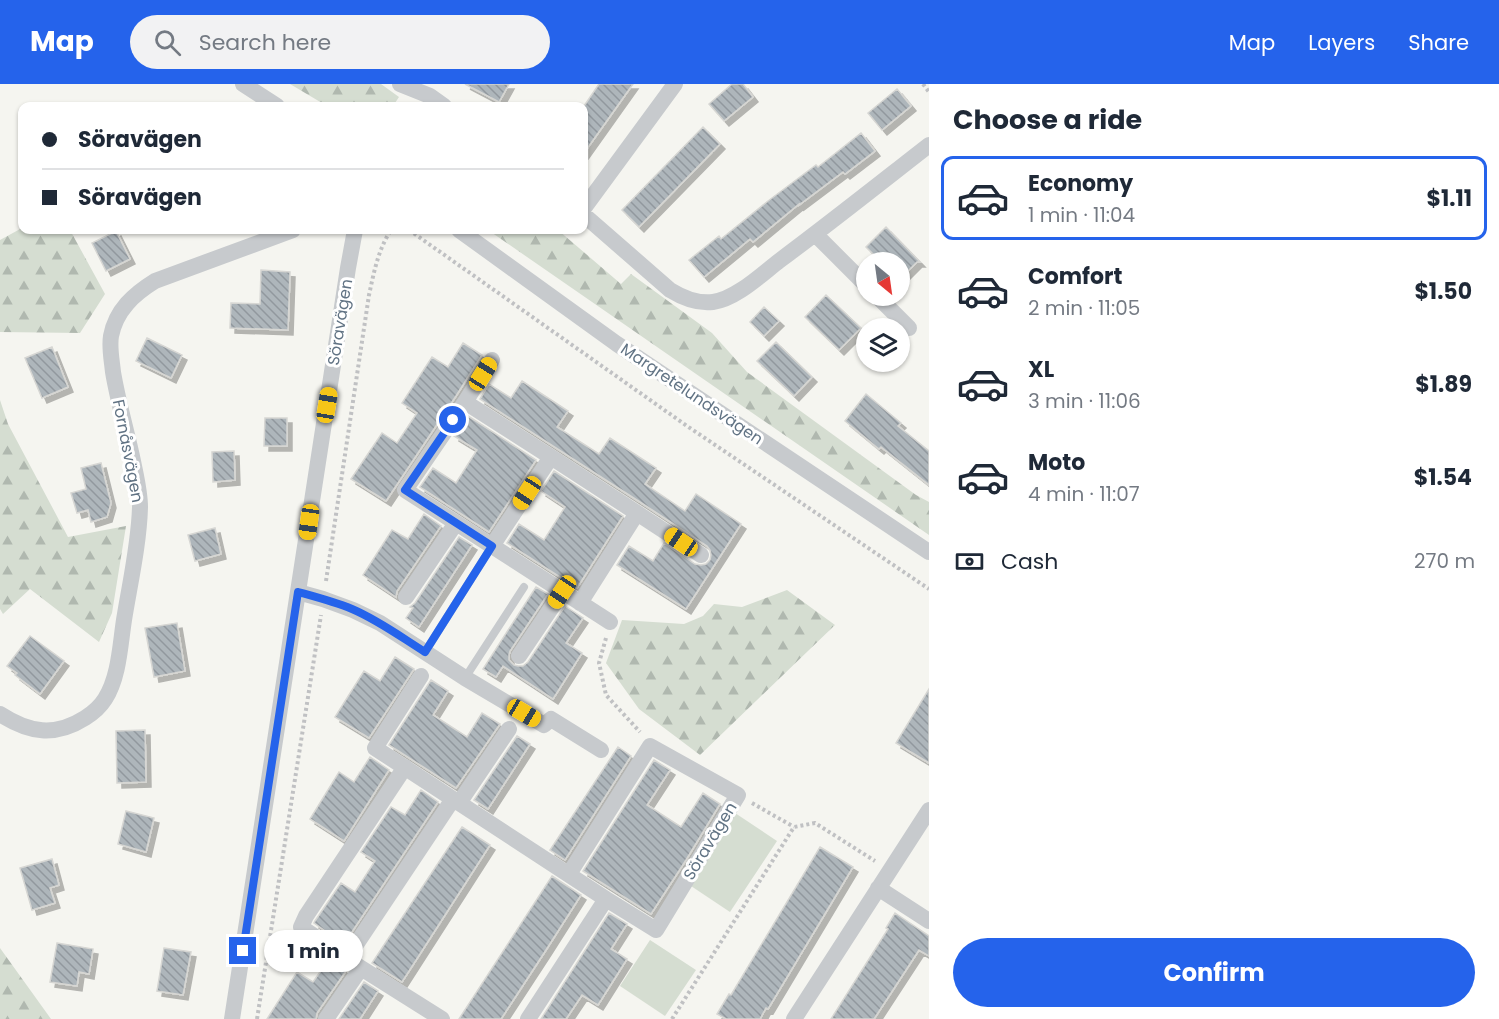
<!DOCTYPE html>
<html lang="en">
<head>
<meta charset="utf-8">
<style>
  :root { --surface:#fff; --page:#f2f2f3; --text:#1f2937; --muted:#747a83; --line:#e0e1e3; --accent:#2563eb }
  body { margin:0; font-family:Poppins,sans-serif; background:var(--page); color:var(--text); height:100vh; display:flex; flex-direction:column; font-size:22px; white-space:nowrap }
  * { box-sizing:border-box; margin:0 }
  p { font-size:20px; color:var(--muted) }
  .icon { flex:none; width:33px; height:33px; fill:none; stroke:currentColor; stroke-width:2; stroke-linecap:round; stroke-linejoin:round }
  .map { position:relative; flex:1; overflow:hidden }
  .sheet { display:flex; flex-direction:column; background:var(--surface); width:570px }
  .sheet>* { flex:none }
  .top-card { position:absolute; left:18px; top:18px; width:570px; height:132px; border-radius:12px; box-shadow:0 2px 4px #0004; display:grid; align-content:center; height:132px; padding:0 24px; background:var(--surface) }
  .needle { width:39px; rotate:151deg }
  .controls { position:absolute; left:856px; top:168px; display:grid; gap:12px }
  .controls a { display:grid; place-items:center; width:54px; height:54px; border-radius:50%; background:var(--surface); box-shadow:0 2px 4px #0004; font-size:30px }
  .end { position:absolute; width:27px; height:27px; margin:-14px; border:8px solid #2563eb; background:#fff; box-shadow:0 0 0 3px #fff }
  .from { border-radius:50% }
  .bubble { position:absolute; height:42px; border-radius:21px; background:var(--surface); box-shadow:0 2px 4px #0004; font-size:20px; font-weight:700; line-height:42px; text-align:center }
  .car { position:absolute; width:18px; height:36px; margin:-18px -9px; border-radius:8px; box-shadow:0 0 4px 2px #0007; background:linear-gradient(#f5c518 24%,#345 0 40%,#f5c518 0 76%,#345 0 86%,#f5c518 0) }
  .top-card b { display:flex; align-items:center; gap:21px; height:57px; font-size:22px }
  .top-card b+b { border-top:2px solid var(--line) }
  .top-card i { width:15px; height:15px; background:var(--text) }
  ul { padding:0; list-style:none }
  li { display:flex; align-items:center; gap:18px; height:84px; margin:0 12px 9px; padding:0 12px; border:3px solid transparent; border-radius:12px }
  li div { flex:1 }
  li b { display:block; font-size:22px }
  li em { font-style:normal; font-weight:700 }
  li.active { border-color:var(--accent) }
  li>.icon { width:54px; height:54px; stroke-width:1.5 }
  h2 { padding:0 24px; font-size:27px; line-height:72px }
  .pay { display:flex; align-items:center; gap:15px; height:66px; padding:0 24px; font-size:22px }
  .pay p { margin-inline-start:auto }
  .action { display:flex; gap:12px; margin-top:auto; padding:12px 24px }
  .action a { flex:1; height:69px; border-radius:36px; background:var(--accent); color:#fff; font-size:24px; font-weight:700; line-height:69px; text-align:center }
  header { display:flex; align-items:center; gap:36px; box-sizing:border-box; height:84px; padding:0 30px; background:var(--accent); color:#fff }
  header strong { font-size:28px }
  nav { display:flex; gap:33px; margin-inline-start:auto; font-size:21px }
  .search { width:420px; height:54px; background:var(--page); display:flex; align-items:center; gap:15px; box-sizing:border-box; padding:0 21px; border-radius:33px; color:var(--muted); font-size:22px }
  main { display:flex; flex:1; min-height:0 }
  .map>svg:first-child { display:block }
  .green { fill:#d5ddd1 }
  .forest { fill:url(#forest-firs) }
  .building { fill:url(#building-back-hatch); stroke:#d6d6d3; stroke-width:1.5; filter:url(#shadow) }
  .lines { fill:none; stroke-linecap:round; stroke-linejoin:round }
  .path { stroke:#c0c1c3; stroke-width:4; stroke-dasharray:3 3; stroke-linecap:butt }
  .lane { stroke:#c7cacd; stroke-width:8 }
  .street { stroke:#c7cacd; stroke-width:16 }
  .route { stroke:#2563eb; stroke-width:8 }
  .labels { text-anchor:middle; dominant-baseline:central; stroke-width:6; stroke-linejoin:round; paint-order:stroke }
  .street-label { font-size:16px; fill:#617384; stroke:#fff }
</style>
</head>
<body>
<header>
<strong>Map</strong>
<div class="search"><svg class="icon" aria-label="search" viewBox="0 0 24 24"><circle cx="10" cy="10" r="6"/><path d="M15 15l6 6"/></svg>Search here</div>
<nav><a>Map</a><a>Layers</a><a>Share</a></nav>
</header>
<main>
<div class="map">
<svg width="929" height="935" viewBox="0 0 929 935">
  <defs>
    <pattern id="forest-firs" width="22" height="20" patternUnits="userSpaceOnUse" patternTransform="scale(1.5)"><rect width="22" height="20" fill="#d5ddd1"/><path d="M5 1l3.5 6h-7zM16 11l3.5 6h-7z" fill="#b0b8af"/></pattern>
    <pattern id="building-back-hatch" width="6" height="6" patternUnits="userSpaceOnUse" patternTransform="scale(1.5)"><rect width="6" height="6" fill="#aeb6bb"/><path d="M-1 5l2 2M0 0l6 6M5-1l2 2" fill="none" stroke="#91989e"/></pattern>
    <filter id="shadow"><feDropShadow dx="5" dy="5" stdDeviation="0" flood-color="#0004"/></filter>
  </defs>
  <rect width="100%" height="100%" fill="#f5f5f0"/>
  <path class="green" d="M 735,729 L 777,757 L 730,828 L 688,800 Z
    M 650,856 L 696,886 L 665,932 L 620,902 Z"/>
  <path class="forest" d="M 290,0 L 381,0 L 399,13 L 393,22 L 327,22 Z
    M 22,144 L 22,146 L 70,146 L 105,210 L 80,249 L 0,248 L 0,156 Z
    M 488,146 L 558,146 L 621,200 L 631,190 L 712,249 L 747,288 L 916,411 L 929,418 L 929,451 Z
    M 0,316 L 8,340 L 68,453 L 126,442 L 112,529 L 99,558 L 30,505 L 3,530 L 0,525 Z
    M 787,506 L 835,541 L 700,671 L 639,625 L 606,579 L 622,536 L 684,540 L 703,532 L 714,520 L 742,523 Z
    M 0,864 L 51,935 L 0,935 Z"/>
  <path class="building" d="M 465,0 L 509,0 L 499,18 Z
    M 599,0 L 633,0 L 584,69 L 584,22 Z
    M 732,0 L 743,0 L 753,13 L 724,37 L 709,20 Z
    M 897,5 L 911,22 L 882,46 L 868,29 Z
    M 703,43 L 720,60 L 639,143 L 622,126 Z
    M 861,49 L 875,67 L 845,90 L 843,88 L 799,121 L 799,120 L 753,158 L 750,155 L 704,193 L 689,176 L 719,152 L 721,155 L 768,117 L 816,81 L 818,83 Z
    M 886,143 L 920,178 L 917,178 L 900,195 L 900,178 L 881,178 L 866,163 Z
    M 116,147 L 130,175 L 106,187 L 92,159 Z
    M 261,186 L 290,188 L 288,246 L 230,244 L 231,219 L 260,220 Z
    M 826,211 L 861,244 L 839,266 L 805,233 Z
    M 764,223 L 779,237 L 764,252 L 750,238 Z
    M 147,254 L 182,271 L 171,294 L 136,277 Z
    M 776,258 L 812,293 L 794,312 L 757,277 Z
    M 463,259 L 482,271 L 456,312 L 386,417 L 351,395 L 382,349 L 397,359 L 417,329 L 402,319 L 432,273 L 448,283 Z
    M 52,263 L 68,303 L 42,314 L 25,274 Z
    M 522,297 L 568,327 L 557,343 L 599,370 L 610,354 L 656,384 L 645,400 L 685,427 L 696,410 L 741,440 L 686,525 L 617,481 L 629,462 L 653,477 L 664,459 L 695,480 L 701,481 L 706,480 L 710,476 L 711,471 L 710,466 L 707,462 L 643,420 L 480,315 L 489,300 L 511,314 Z
    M 866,310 L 901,339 L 898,342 L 929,367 L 929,401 L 881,363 L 879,365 L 845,337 Z
    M 468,332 L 536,376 L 489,448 L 420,403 L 433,384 L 456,399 L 477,366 L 454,352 Z
    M 265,334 L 287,334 L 287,362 L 264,362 Z
    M 234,367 L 235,396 L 213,398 L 212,368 Z
    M 101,379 L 111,419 L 107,433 L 91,438 L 88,426 L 77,429 L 71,409 L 86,405 L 81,384 Z
    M 554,387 L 623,432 L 577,504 L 507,459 L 519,440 L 544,456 L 565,423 L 541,407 Z
    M 424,430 L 441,442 L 397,507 L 396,513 L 363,491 L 392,446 L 408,455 Z
    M 215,444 L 221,470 L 195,477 L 188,451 Z
    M 459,453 L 472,461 L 419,543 L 406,534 L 413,524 L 410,523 L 415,519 Z
    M 536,503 L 548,510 L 510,567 L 509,571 L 509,576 L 514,581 L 518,582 L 523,582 L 528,578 L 565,522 L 583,534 L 566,559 L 582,569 L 553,615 L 503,582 L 496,593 L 483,585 Z
    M 177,539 L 185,587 L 154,593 L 145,544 Z
    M 30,552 L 64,577 L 40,610 L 15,591 L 17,589 L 7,582 Z
    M 395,573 L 414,585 L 369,654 L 335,633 L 364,587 L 380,597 Z
    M 431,596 L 448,607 L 433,631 L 467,653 L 482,629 L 500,640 L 456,704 L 389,661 Z
    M 929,605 L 929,679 L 896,659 Z
    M 145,646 L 146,698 L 117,699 L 116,647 Z
    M 517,652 L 530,660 L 488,725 L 474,716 Z
    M 618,663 L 631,672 L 565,776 L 550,766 Z
    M 370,673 L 389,686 L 344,757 L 310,735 L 339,688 L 354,698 Z
    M 654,676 L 670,686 L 647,721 L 681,743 L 703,709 L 720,720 L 686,776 L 651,830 L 583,787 Z
    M 421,706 L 438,718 L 344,860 L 314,839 L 315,837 L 341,799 L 355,808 L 375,777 L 361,768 L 391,723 L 405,731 Z
    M 126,727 L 154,734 L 146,768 L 118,760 Z
    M 462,743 L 490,761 L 402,898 L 372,879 Z
    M 820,763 L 853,783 L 768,925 L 766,924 L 760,935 L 726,935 L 717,930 L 729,910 L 731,911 Z
    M 52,775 L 59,801 L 50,804 L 55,819 L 32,826 L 20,784 Z
    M 552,792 L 581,811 L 546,866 L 501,935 L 459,935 Z
    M 609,829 L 627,840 L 611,865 L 627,875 L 598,921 L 582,911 L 566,935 L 541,935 Z
    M 895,829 L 929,852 L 929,872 L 919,866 L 874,935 L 831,935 L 888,845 L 886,844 Z
    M 57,859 L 93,865 L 89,890 L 79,888 L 77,902 L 50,898 Z
    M 164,864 L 191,868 L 183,911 L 157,907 Z
    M 329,875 L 346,887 L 317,929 L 316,935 L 267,935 L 297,888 L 313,898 Z
    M 364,898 L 378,907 L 360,935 L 339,935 Z"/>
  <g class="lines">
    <path class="path" d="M 923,0 L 929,8
      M 409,146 L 687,342 L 929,505
      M 326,497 L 369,211 C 374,188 378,166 391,146
      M 606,554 L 599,579 L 606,611 L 640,648
      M 752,719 L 794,743
      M 257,935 L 321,531
      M 672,935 L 794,743 L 815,739 L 875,777"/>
    <path class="lane" d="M 425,568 L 492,462
      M 465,594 L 524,503"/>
    <path class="street" d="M 243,0 L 277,22
      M 400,0 L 430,12 L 444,22
      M 584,124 L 675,0
      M 584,131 L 670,206 C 683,214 697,220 713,218 C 736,215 762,190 779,177 C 830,139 879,100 929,61
      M 459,146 L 617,260 L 929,468
      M 815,150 L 867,202
      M 877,212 L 909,244
      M 492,276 L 465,318 L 551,373
      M 465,318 L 405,406 L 610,538
      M 492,462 L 551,373 L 637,429
      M 298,508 L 323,515 L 353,526 L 380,539 L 465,594 L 544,641 L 551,635 L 601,666
      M 406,513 L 456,439
      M 580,519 L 637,429 L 701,471
      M 519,572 L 562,508
      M 421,592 L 375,664 L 606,815
      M 0,630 C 29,649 55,653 85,634 C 93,629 100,623 105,615 C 119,593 120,562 124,536 C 130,499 139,460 140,423 C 140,408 136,392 133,377 C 127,348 118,318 113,288 C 112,277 109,264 111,252 C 116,226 134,210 155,197 L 293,146
      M 405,683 L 306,832 L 301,843 L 361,884 L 442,935
      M 459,719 L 509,645
      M 878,804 L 929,837
      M 347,874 L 453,715
      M 232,935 L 348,184 L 355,146
      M 326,935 L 361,884
      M 528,935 L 606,815 L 656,846 L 738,711 L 650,662 L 569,790
      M 794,935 L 929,726"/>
  </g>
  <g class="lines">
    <path class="route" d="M 243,867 L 298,508 C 316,513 335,518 352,525 C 378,536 401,553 425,568 L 492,462 L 405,406 L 453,336"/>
  </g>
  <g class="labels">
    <g class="street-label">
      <text transform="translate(340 238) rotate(-81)">Söravägen</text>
      <text transform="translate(692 310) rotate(34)">Margretelundsvägen</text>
      <text transform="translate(128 367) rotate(79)">Fornåsvägen</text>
      <text transform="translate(710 757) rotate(-59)">Söravägen</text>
    </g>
  </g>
</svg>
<div class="controls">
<a><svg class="needle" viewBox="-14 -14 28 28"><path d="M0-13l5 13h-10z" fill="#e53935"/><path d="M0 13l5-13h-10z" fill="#747a83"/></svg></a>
<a><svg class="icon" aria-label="layers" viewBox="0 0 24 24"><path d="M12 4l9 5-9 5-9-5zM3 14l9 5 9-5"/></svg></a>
</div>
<i class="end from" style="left:453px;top:336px"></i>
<i class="end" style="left:243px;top:867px"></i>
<div class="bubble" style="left:264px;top:846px;width:99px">1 min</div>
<i class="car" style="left:483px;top:290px;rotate:32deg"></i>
<i class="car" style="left:327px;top:321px;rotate:9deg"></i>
<i class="car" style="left:527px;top:409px;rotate:213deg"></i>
<i class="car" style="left:309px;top:438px;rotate:188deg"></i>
<i class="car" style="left:681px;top:458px;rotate:304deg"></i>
<i class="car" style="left:562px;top:508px;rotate:214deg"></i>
<i class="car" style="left:524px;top:629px;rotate:121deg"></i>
<div class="top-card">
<b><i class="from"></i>Söravägen</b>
<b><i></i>Söravägen</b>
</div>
</div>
<section class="sheet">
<h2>Choose a ride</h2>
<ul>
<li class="active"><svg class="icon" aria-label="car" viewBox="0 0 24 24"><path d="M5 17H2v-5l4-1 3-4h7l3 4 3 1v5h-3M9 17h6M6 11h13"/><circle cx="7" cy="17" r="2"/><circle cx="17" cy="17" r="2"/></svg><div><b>Economy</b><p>1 min · 11:04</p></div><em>$1.11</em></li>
<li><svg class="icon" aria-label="car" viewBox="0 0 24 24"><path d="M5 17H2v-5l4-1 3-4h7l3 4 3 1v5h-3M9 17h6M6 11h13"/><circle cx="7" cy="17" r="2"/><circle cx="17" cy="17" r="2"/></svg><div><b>Comfort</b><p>2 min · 11:05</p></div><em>$1.50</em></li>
<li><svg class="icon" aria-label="car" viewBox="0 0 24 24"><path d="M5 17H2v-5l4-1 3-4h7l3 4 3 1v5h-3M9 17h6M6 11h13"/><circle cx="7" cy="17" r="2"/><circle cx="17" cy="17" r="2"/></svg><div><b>XL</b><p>3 min · 11:06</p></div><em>$1.89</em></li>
<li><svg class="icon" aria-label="car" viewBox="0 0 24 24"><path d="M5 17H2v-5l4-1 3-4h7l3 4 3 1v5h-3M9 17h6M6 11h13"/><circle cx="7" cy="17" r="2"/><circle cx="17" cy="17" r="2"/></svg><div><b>Moto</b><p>4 min · 11:07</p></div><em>$1.54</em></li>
</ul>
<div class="pay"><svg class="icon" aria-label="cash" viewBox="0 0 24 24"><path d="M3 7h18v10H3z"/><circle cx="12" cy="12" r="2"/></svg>Cash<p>270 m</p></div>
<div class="action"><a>Confirm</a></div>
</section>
</main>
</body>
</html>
